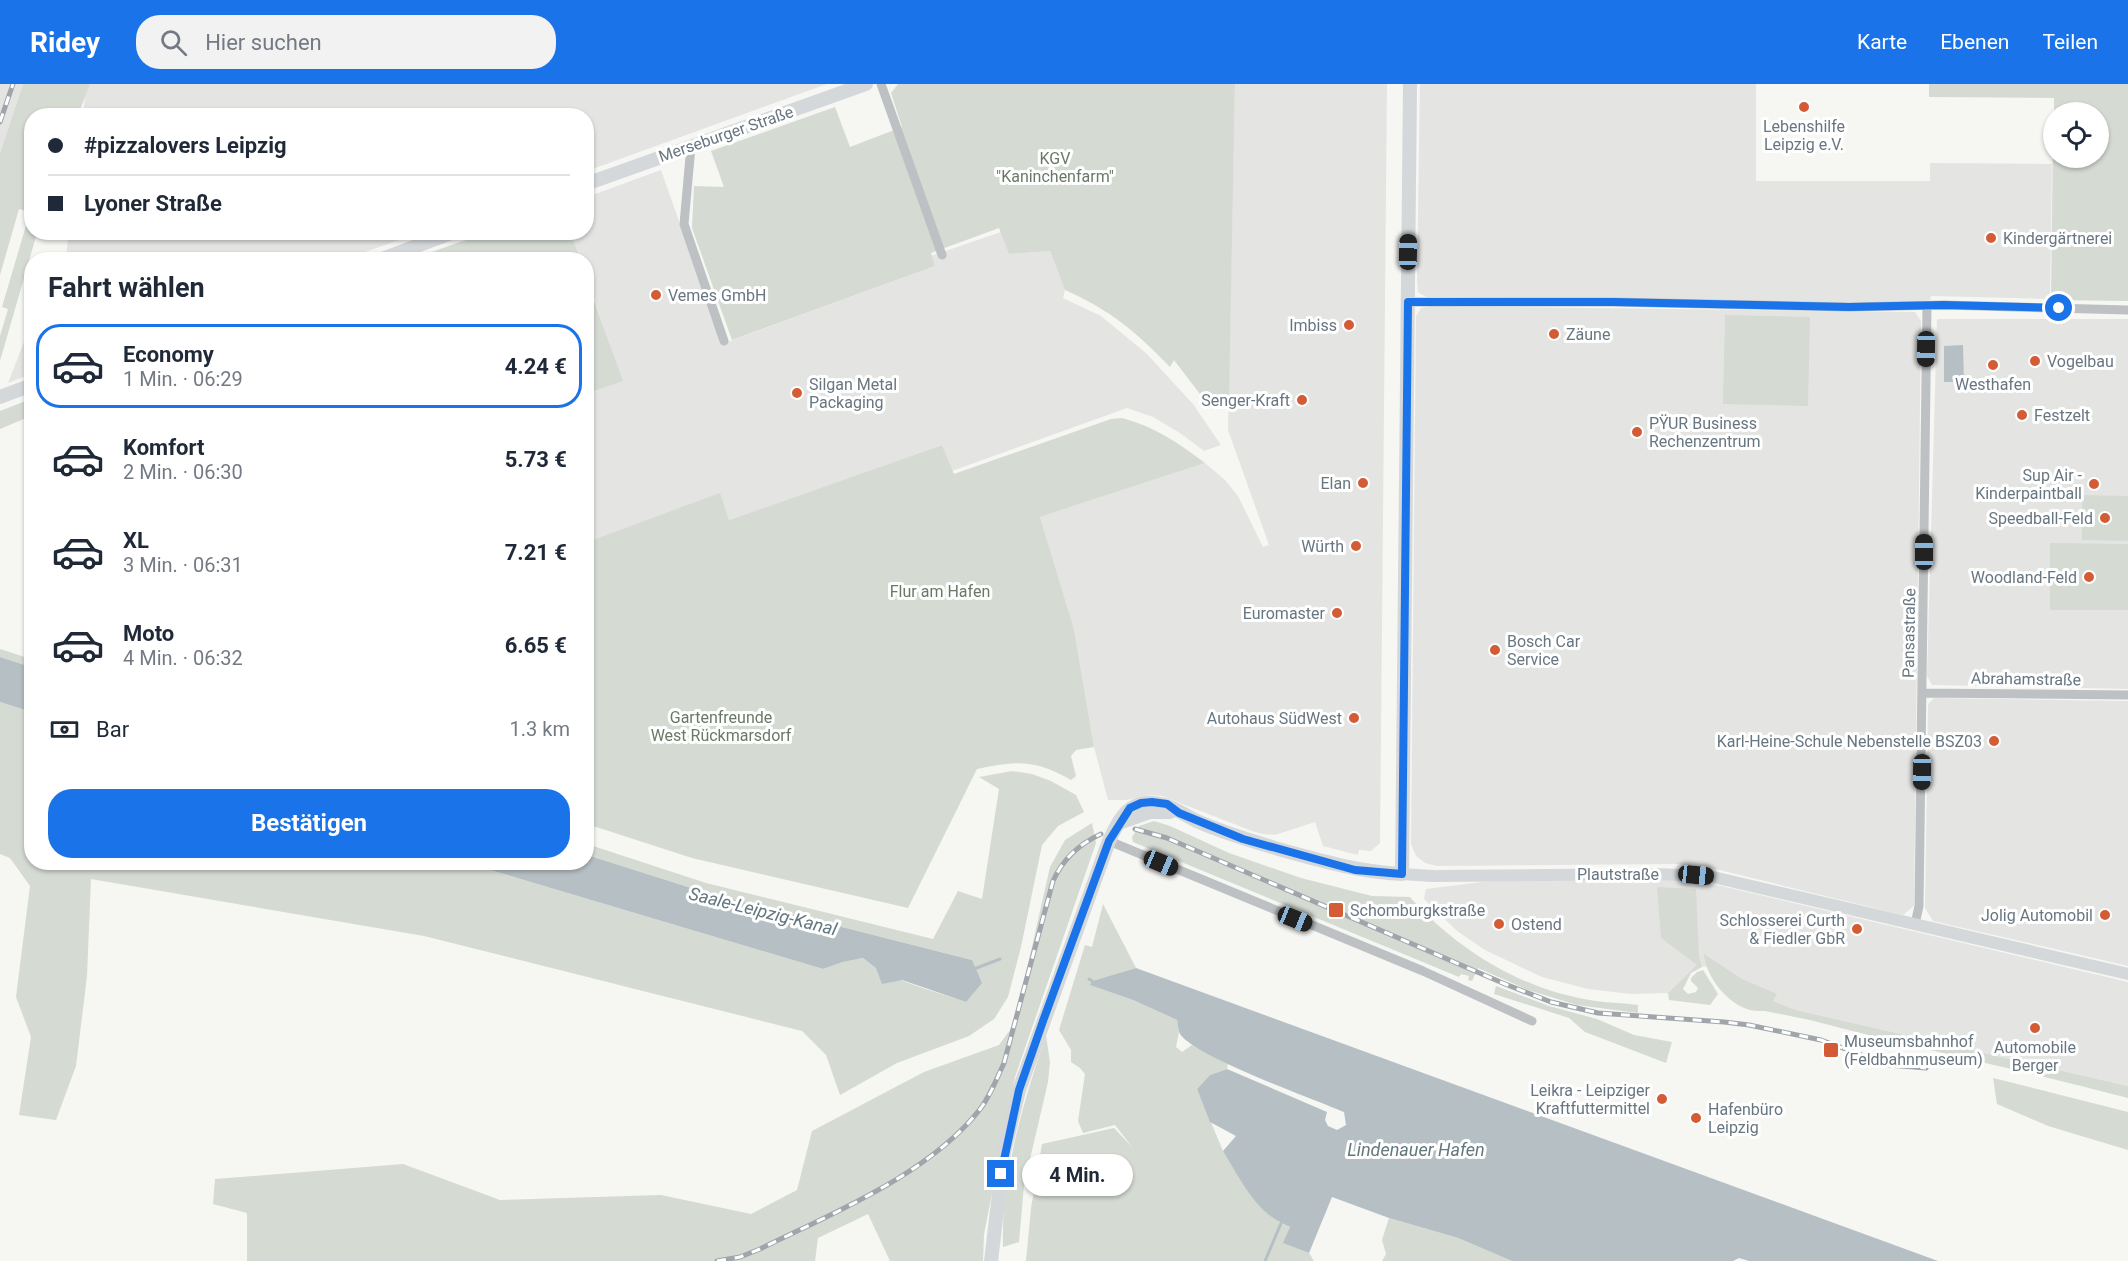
<!DOCTYPE html>
<html lang="de">
<head>
<meta charset="utf-8">
<style>
  :root { --surface:#fff; --page:#f2f2f3; --text:#1f2937; --muted:#747a83; --line:#e0e1e3; --accent:#1a73e8 }
  body { margin:0; font-family:Roboto,sans-serif; background:var(--page); color:var(--text); height:100vh; display:flex; flex-direction:column; font-size:22px; white-space:nowrap }
  * { box-sizing:border-box; margin:0 }
  p { font-size:20px; color:var(--muted) }
  .icon { flex:none; width:33px; height:33px; fill:none; stroke:currentColor; stroke-width:2; stroke-linecap:round; stroke-linejoin:round }
  .map { position:relative; flex:1; overflow:hidden }
  .side { position:absolute; left:24px; top:168px; width:570px; height:618px; display:flex; flex-direction:column; background:var(--surface); border-radius:24px; box-shadow:0 2px 4px #0004 }
  .side>* { flex:none }
  .top-card { position:absolute; left:24px; top:24px; width:570px; height:132px; border-radius:24px; box-shadow:0 2px 4px #0004; display:grid; align-content:center; height:132px; padding:0 24px; background:var(--surface) }
  .tools { position:absolute; left:2043px; top:18px; display:grid; gap:12px }
  .tools a { display:grid; place-items:center; width:66px; height:66px; border-radius:50%; background:var(--surface); box-shadow:0 2px 4px #0004; font-size:30px }
  .end { position:absolute; width:27px; height:27px; margin:-14px; border:8px solid #1a73e8; background:#fff; box-shadow:0 0 0 3px #fff }
  .from { border-radius:50% }
  .bubble { position:absolute; height:42px; border-radius:21px; background:var(--surface); box-shadow:0 2px 4px #0004; font-size:20px; font-weight:700; line-height:42px; text-align:center }
  .car { position:absolute; width:18px; height:36px; margin:-18px -9px; border-radius:8px; box-shadow:0 0 4px 2px #0007; background:linear-gradient(#222 24%,#8ab4d8 0 40%,#222 0 76%,#8ab4d8 0 86%,#222 0) }
  .top-card b { display:flex; align-items:center; gap:21px; height:57px; font-size:22px }
  .top-card b+b { border-top:2px solid var(--line) }
  .top-card i { width:15px; height:15px; background:var(--text) }
  ul { padding:0; list-style:none }
  li { display:flex; align-items:center; gap:18px; height:84px; margin:0 12px 9px; padding:0 12px; border:3px solid transparent; border-radius:24px }
  li div { flex:1 }
  li b { display:block; font-size:22px }
  li em { font-style:normal; font-weight:700 }
  li.current { border-color:var(--accent) }
  li>.icon { width:54px; height:54px; stroke-width:1.5 }
  h2 { padding:0 24px; font-size:27px; line-height:72px }
  .pay { display:flex; align-items:center; gap:15px; height:66px; padding:0 24px; font-size:22px }
  .pay p { margin-inline-start:auto }
  .button { display:flex; gap:12px; margin-top:auto; padding:12px 24px }
  .button a { flex:1; height:69px; border-radius:24px; background:var(--accent); color:#fff; font-size:24px; font-weight:700; line-height:69px; text-align:center }
  header { display:flex; align-items:center; gap:36px; box-sizing:border-box; height:84px; padding:0 30px; background:var(--accent); color:#fff }
  header strong { font-size:28px }
  nav { display:flex; gap:33px; margin-inline-start:auto; font-size:21px }
  .search { width:420px; height:54px; background:var(--page); display:flex; align-items:center; gap:15px; box-sizing:border-box; padding:0 21px; border-radius:24px; color:var(--muted); font-size:22px }
  .map>svg:first-child { display:block }
  .built { fill:#e4e5e3 }
  .green { fill:#d5dad3 }
  .water { fill:#b6c0c4 }
  .lines { fill:none; stroke-linecap:round; stroke-linejoin:round }
  .stream { stroke:#b6c0c4; stroke-width:3 }
  .street { stroke:#bdc1c4; stroke-width:9 }
  .secondary { stroke:#d5d8db; stroke-width:12 }
  .primary { stroke:#d5d8db; stroke-width:14 }
  .rail-casing { stroke:#9fa5aa; stroke-width:5 }
  .rail { stroke:#fff; stroke-width:3; stroke-dasharray:9; stroke-linecap:butt }
  .route { stroke:#1a73e8; stroke-width:8 }
  .poi-dot { fill:#d35c36; stroke:#fff; stroke-width:2 }
  .labels { text-anchor:middle; dominant-baseline:central; stroke-width:6; stroke-linejoin:round; paint-order:stroke }
  .poi-label { font-size:16px; fill:#687681; stroke:#fff; text-anchor:end }
  .street-label { font-size:16px; fill:#687681; stroke:#fff }
  .park-label { font-size:16px; fill:#6a7966; stroke:#fff }
  .water-label { font-size:18px; font-style:italic; fill:#63777e; stroke:#fff }
</style>
</head>
<body>
<header>
<strong>Ridey</strong>
<div class="search"><svg class="icon" aria-label="search" viewBox="0 0 24 24"><circle cx="10" cy="10" r="6"/><path d="M15 15l6 6"/></svg>Hier suchen</div>
<nav><a>Karte</a><a>Ebenen</a><a>Teilen</a></nav>
</header>
<div class="map">
<svg width="2128" height="1177" viewBox="0 0 2128 1177">
  <rect width="100%" height="100%" fill="#f6f6f3"/>
  <path class="built" d="M 0,0 L 23,0 L 0,69 Z
    M 90,0 L 827,0 L 587,87 L 586,32 L 83,32 L 85,11 Z
    M 1235,0 L 1387,0 L 1380,759 L 1371,767 L 1359,766 L 1358,771 L 1323,762 L 1315,738 L 1275,751 L 1263,750 L 1252,747 L 1162,712 L 1150,711 L 1127,716 L 1108,716 L 1094,663 L 1074,545 L 1040,433 L 1205,379 L 1225,396 L 1238,412 L 1263,463 L 1269,461 L 1228,346 Z
    M 1420,0 L 1756,0 L 1756,97 L 1930,97 L 1930,79 L 2052,80 L 2050,215 L 1931,212 L 1930,216 L 1901,219 L 1426,213 L 1418,208 L 1417,196 Z
    M 661,86 L 722,260 L 935,182 L 931,172 L 1001,148 L 1009,170 L 1050,167 L 1065,206 L 1063,214 L 1101,232 L 1147,270 L 1193,320 L 1221,361 L 1204,367 L 1180,349 L 1153,333 L 1127,324 L 952,387 L 942,361 L 729,436 L 719,410 L 587,458 L 587,313 L 595,310 L 594,307 L 622,296 L 587,194 L 586,176 L 580,175 L 571,149 L 586,148 L 587,113 Z
    M 69,149 L 69,148 L 419,149 L 345,175 L 63,175 L 66,171 Z
    M 1430,222 L 1915,228 L 1921,237 L 1914,822 L 1903,831 L 1703,782 L 1676,780 L 1437,782 L 1425,779 L 1416,772 L 1411,760 L 1416,232 L 1421,224 Z
    M 1937,235 L 2128,235 L 2128,605 L 1932,601 L 1927,592 Z
    M 31,240 L 31,290 L 8,299 Z
    M 1934,614 L 2128,617 L 2128,882 L 1933,837 L 1925,824 L 1928,620 Z
    M 1498,796 L 1679,796 L 1713,800 L 2128,898 L 2128,1002 L 1796,926 L 1759,912 L 1711,883 L 1697,882 L 1668,909 L 1631,910 L 1588,905 L 1542,893 L 1485,866 L 1457,847 L 1424,815 L 1426,805 Z"/>
  <path class="green" d="M 23,0 L 90,0 L 78,31 L 32,32 L 32,148 L 37,149 L 0,277 L 0,252 L 8,225 L 2,223 L 30,128 L 19,125 L 0,191 L 0,69 Z
    M 898,0 L 1235,0 L 1229,318 L 1206,318 L 1174,276 L 1170,283 C 1134,246 1113,228 1065,206 L 1050,167 L 1009,170 L 999,144 L 931,169 L 935,182 L 732,256 L 692,144 L 694,102 L 724,103 L 711,67 L 835,23 L 850,63 L 902,43 L 891,9 Z
    M 1929,0 L 2128,0 L 2128,217 L 2051,216 L 2053,52 L 2054,74 L 2098,74 L 2098,28 L 2054,28 L 2054,14 L 1929,13 Z
    M 571,149 L 580,175 L 421,176 L 420,172 L 486,149 Z
    M 586,194 L 623,297 L 594,307 L 595,309 L 587,313 Z
    M 1725,231 L 1810,233 L 1808,322 L 1723,320 Z
    M 31,315 L 31,332 L 0,345 L 0,327 Z
    M 1122,334 C 1153,342 1179,359 1205,379 L 1040,433 L 1074,545 L 1094,663 L 1076,666 L 1071,672 L 1076,692 L 1071,696 C 1034,675 1017,677 977,685 L 908,824 L 692,774 L 587,740 L 587,458 L 720,409 L 729,436 L 942,361 L 954,390 L 1111,335 Z
    M 2082,411 L 2128,412 L 2128,457 L 2082,456 Z
    M 2050,459 L 2128,460 L 2128,526 L 2050,526 Z
    M 0,565 L 31,575 L 31,583 L 0,573 Z
    M 0,618 L 31,628 L 32,778 L 467,779 L 823,885 L 843,878 L 863,874 C 892,898 932,906 966,918 L 972,876 L 704,808 L 587,771 L 587,760 L 706,799 L 933,855 L 958,807 L 982,815 L 999,705 L 979,693 L 1012,687 L 1032,690 L 1051,697 L 1076,711 L 1084,728 L 1058,742 L 1042,761 L 1021,863 L 1008,913 L 994,935 L 969,952 L 897,979 L 840,1011 L 826,971 L 802,947 L 424,852 L 91,795 L 87,892 L 76,982 L 56,1036 L 19,1031 L 31,953 L 16,913 L 30,802 L 10,774 L 0,770 Z
    M 1154,737 L 1170,742 L 1229,769 L 1301,794 L 1372,812 L 1410,813 C 1458,867 1524,907 1596,917 C 1610,919 1624,919 1638,921 L 1638,929 L 1577,921 L 1528,906 L 1478,884 L 1472,897 L 1468,896 L 1469,892 L 1461,890 L 1459,893 L 1133,758 L 1132,753 L 1139,742 Z
    M 1092,739 L 1096,759 L 1015,993 L 984,1150 L 983,1177 L 890,1177 L 868,1130 L 818,1154 L 815,1177 L 247,1177 L 247,1129 L 213,1120 L 215,1095 L 403,1080 L 500,1116 L 661,1111 L 751,1130 L 797,1106 L 812,1047 L 924,988 L 999,961 L 1010,946 L 1016,933 L 1050,783 L 1065,756 Z
    M 1657,803 L 1696,805 L 1699,873 L 1702,883 L 1691,889 L 1683,905 L 1688,910 L 1696,908 L 1698,904 L 1691,897 L 1691,894 L 1697,888 L 1703,886 L 1718,910 L 1710,921 L 1669,916 L 1668,909 L 1697,881 L 1661,854 Z
    M 1103,820 L 1136,884 L 1092,897 L 1091,901 L 1133,916 L 1177,936 L 1179,948 L 1176,963 L 1182,968 L 1192,961 L 1228,979 L 1227,985 L 1210,991 L 1197,1005 L 1223,1067 L 1280,1139 L 1290,1143 L 1284,1159 L 1309,1169 L 1314,1177 L 1026,1177 L 1031,1124 L 1042,1060 L 1114,1044 L 1133,1064 L 1115,1041 L 1083,1049 L 1078,1037 L 1085,990 L 1080,984 L 1071,978 L 1071,966 L 1059,946 L 1085,861 L 1092,863 Z
    M 1704,870 L 1742,895 L 1777,910 L 1773,917 L 1796,926 L 2128,1002 L 2128,1014 C 2022,986 1915,964 1810,936 C 1795,933 1780,930 1765,927 C 1759,927 1752,927 1747,925 C 1727,919 1705,891 1704,870 Z
    M 1496,902 L 1549,922 L 1597,935 L 1634,951 L 1672,958 L 1666,979 L 1585,948 L 1569,934 L 1494,910 Z
    M 1046,951 L 1050,978 L 1048,998 L 1024,1101 L 1019,1158 L 1003,1163 C 1001,1090 1023,1020 1046,951 Z
    M 1993,994 L 2128,1028 L 2128,1066 L 2048,1042 L 1997,1020 Z
    M 1389,1134 L 1458,1154 L 1512,1177 L 1382,1177 L 1386,1170 L 1382,1156 Z"/>
  <path class="water" d="M 1963,261 L 1964,298 L 1944,298 L 1944,262 Z
    M 0,573 L 31,583 L 31,628 L 0,618 Z
    M 587,771 L 704,808 L 972,876 L 982,899 L 966,918 L 902,896 L 882,900 L 876,884 L 863,874 L 843,878 L 823,885 L 467,779 L 586,778 Z
    M 1136,884 L 1938,1177 L 1749,1177 L 1739,1174 L 1733,1177 L 1512,1177 L 1458,1154 L 1389,1134 L 1332,1113 L 1309,1169 L 1283,1159 L 1290,1143 C 1256,1130 1241,1096 1223,1067 L 1236,1052 L 1210,1038 L 1197,1005 L 1210,991 L 1227,985 L 1327,1028 L 1325,1036 L 1328,1042 L 1337,1046 L 1346,1041 L 1344,1028 C 1312,1014 1197,974 1180,950 C 1178,946 1178,941 1177,936 L 1133,916 L 1090,901 L 1092,897 Z"/>
  <g class="lines">
    <path class="stream" d="M 974,885 L 1000,875
      M 1089,895 L 1092,897
      M 1265,1177 L 1282,1137"/>
    <path class="street" d="M 881,0 L 942,171
      M 691,62 L 684,140 L 724,257
      M 1408,218 L 1613,218 L 1849,223 L 1944,221 L 2128,226
      M 1923,609 L 2128,611
      M 1109,757 L 1423,887 L 1532,937
      M 1915,840 L 1919,822 L 1927,222"/>
    <path class="secondary" d="M 1402,790 L 1433,792 L 1653,790 L 1709,792 L 2128,890"/>
    <path class="primary" d="M 586,100 L 866,0
      M 379,176 L 454,148
      M 0,313 L 32,301
      M 1119,739 L 1150,728 L 1170,728
      M 991,1177 L 1004,1068 L 1019,1006 L 1109,757 C 1116,742 1124,724 1140,720 C 1163,714 1180,729 1199,738 C 1227,750 1252,757 1282,766 C 1322,777 1360,788 1402,790 L 1410,0"/>
    <g class="rail-casing">
      <path id="rail" d="M 0,38 L 13,0
        M 1135,745 L 1167,754 L 1505,900 L 1551,918 L 1598,929 L 1724,938 L 1749,941 L 1821,956 L 1889,981 L 1926,984
        M 717,1177 L 740,1173 L 760,1165 C 833,1129 930,1090 981,1024 C 991,1010 997,994 1004,979 L 1053,797 C 1063,775 1079,760 1101,750"/>
    </g>
    <use href="#rail" class="rail"/>
  </g>
  <g class="lines">
    <path class="route" d="M 1001,1090 L 1019,1006 L 1043,937 L 1109,757 L 1130,724 L 1141,719 L 1152,718 L 1167,720 L 1179,729 L 1243,755 L 1355,786 L 1402,790 L 1408,218 L 1613,218 L 1849,223 L 1944,221 L 2059,224"/>
  </g>
  <g class="poi-dot">
    <circle cx="1804" cy="23" r="6"/>
    <circle cx="1991" cy="154" r="6"/>
    <circle cx="656" cy="211" r="6"/>
    <circle cx="1349" cy="241" r="6"/>
    <circle cx="1554" cy="250" r="6"/>
    <circle cx="2035" cy="277" r="6"/>
    <circle cx="1993" cy="281" r="6"/>
    <circle cx="797" cy="309" r="6"/>
    <circle cx="1302" cy="316" r="6"/>
    <circle cx="2022" cy="331" r="6"/>
    <circle cx="1637" cy="348" r="6"/>
    <circle cx="1363" cy="399" r="6"/>
    <circle cx="2094" cy="400" r="6"/>
    <circle cx="2105" cy="434" r="6"/>
    <circle cx="1356" cy="462" r="6"/>
    <circle cx="2089" cy="493" r="6"/>
    <circle cx="1337" cy="529" r="6"/>
    <circle cx="1495" cy="566" r="6"/>
    <circle cx="1354" cy="634" r="6"/>
    <circle cx="1994" cy="657" r="6"/>
    <rect x="1328" y="818" width="16" height="16" rx="3"/>
    <circle cx="2105" cy="831" r="6"/>
    <circle cx="1499" cy="840" r="6"/>
    <circle cx="1857" cy="845" r="6"/>
    <circle cx="2035" cy="944" r="6"/>
    <rect x="1823" y="958" width="16" height="16" rx="3"/>
    <circle cx="1662" cy="1015" r="6"/>
    <circle cx="1696" cy="1034" r="6"/>
  </g>
  <g class="labels">
    <g class="poi-label">
      <text x="1804" y="42" text-anchor="middle">Lebenshilfe<tspan x="1804" dy="18">Leipzig e.V.</tspan></text>
      <text x="2003" y="154" text-anchor="start">Kindergärtnerei</text>
      <text x="668" y="211" text-anchor="start">Vemes GmbH</text>
      <text x="1337" y="241">Imbiss</text>
      <text x="1566" y="250" text-anchor="start">Zäune</text>
      <text x="2047" y="277" text-anchor="start">Vogelbau</text>
      <text x="809" y="300" text-anchor="start">Silgan Metal<tspan x="809" dy="18">Packaging</tspan></text>
      <text x="1993" y="300" text-anchor="middle">Westhafen</text>
      <text x="1290" y="316">Senger-Kraft</text>
      <text x="2034" y="331" text-anchor="start">Festzelt</text>
      <text x="1649" y="339" text-anchor="start">PŸUR Business<tspan x="1649" dy="18">Rechenzentrum</tspan></text>
      <text x="2082" y="391">Sup Air -<tspan x="2082" dy="18">Kinderpaintball</tspan></text>
      <text x="1351" y="399">Elan</text>
      <text x="2093" y="434">Speedball-Feld</text>
      <text x="1344" y="462">Würth</text>
      <text x="2077" y="493">Woodland-Feld</text>
      <text x="1325" y="529">Euromaster</text>
      <text x="1507" y="557" text-anchor="start">Bosch Car<tspan x="1507" dy="18">Service</tspan></text>
      <text x="1342" y="634">Autohaus SüdWest</text>
      <text x="1982" y="657">Karl-Heine-Schule Nebenstelle BSZ03</text>
      <text x="1350" y="826" text-anchor="start">Schomburgkstraße</text>
      <text x="2093" y="831">Jolig Automobil</text>
      <text x="1845" y="836">Schlosserei Curth<tspan x="1845" dy="18">&amp; Fiedler GbR</tspan></text>
      <text x="1511" y="840" text-anchor="start">Ostend</text>
      <text x="1844" y="957" text-anchor="start">Museumsbahnhof<tspan x="1844" dy="18">(Feldbahnmuseum)</tspan></text>
      <text x="2035" y="963" text-anchor="middle">Automobile<tspan x="2035" dy="18">Berger</tspan></text>
      <text x="1650" y="1006">Leikra - Leipziger<tspan x="1650" dy="18">Kraftfuttermittel</tspan></text>
      <text x="1708" y="1025" text-anchor="start">Hafenbüro<tspan x="1708" dy="18">Leipzig</tspan></text>
    </g>
    <g class="street-label">
      <text transform="translate(726 50) rotate(-19)">Merseburger Straße</text>
      <text transform="translate(1909 549) rotate(-89)">Pansastraße</text>
      <text transform="translate(2026 595) rotate(1)">Abrahamstraße</text>
      <text x="1618" y="790">Plautstraße</text>
    </g>
    <g class="park-label">
      <text x="1055" y="74">KGV<tspan x="1055" dy="18">"Kaninchenfarm"</tspan></text>
      <text x="940" y="507">Flur am Hafen</text>
      <text x="721" y="633">Gartenfreunde<tspan x="721" dy="18">West Rückmarsdorf</tspan></text>
    </g>
    <g class="water-label">
      <text transform="translate(763 827) rotate(14)">Saale-Leipzig-Kanal</text>
      <text x="1416" y="1065">Lindenauer Hafen</text>
    </g>
  </g>
</svg>
<div class="tools">
<a><svg class="icon" aria-label="locate" viewBox="0 0 24 24"><circle cx="12" cy="12" r="6"/><path d="M12 2v4M12 18v4M2 12h4M18 12h4"/></svg></a>
</div>
<i class="end from" style="left:2059px;top:224px"></i>
<i class="end" style="left:1001px;top:1090px"></i>
<div class="bubble" style="left:1022px;top:1070px;width:111px">4 Min.</div>
<i class="car" style="left:1408px;top:168px;rotate:1deg"></i>
<i class="car" style="left:1926px;top:265px;rotate:181deg"></i>
<i class="car" style="left:1924px;top:468px;rotate:0deg"></i>
<i class="car" style="left:1922px;top:688px;rotate:181deg"></i>
<i class="car" style="left:1161px;top:779px;rotate:113deg"></i>
<i class="car" style="left:1696px;top:791px;rotate:96deg"></i>
<i class="car" style="left:1295px;top:835px;rotate:112deg"></i>
<div class="top-card">
<b><i class="from"></i>#pizzalovers Leipzig</b>
<b><i></i>Lyoner Straße</b>
</div>
<section class="side">
<h2>Fahrt wählen</h2>
<ul>
<li class="current"><svg class="icon" aria-label="car" viewBox="0 0 24 24"><path d="M5 17H2v-5l4-1 3-4h7l3 4 3 1v5h-3M9 17h6M6 11h13"/><circle cx="7" cy="17" r="2"/><circle cx="17" cy="17" r="2"/></svg><div><b>Economy</b><p>1 Min. · 06:29</p></div><em>4.24 €</em></li>
<li><svg class="icon" aria-label="car" viewBox="0 0 24 24"><path d="M5 17H2v-5l4-1 3-4h7l3 4 3 1v5h-3M9 17h6M6 11h13"/><circle cx="7" cy="17" r="2"/><circle cx="17" cy="17" r="2"/></svg><div><b>Komfort</b><p>2 Min. · 06:30</p></div><em>5.73 €</em></li>
<li><svg class="icon" aria-label="car" viewBox="0 0 24 24"><path d="M5 17H2v-5l4-1 3-4h7l3 4 3 1v5h-3M9 17h6M6 11h13"/><circle cx="7" cy="17" r="2"/><circle cx="17" cy="17" r="2"/></svg><div><b>XL</b><p>3 Min. · 06:31</p></div><em>7.21 €</em></li>
<li><svg class="icon" aria-label="car" viewBox="0 0 24 24"><path d="M5 17H2v-5l4-1 3-4h7l3 4 3 1v5h-3M9 17h6M6 11h13"/><circle cx="7" cy="17" r="2"/><circle cx="17" cy="17" r="2"/></svg><div><b>Moto</b><p>4 Min. · 06:32</p></div><em>6.65 €</em></li>
</ul>
<div class="pay"><svg class="icon" aria-label="cash" viewBox="0 0 24 24"><path d="M3 7h18v10H3z"/><circle cx="12" cy="12" r="2"/></svg>Bar<p>1.3 km</p></div>
<div class="button"><a>Bestätigen</a></div>
</section>
</div>
</body>
</html>
